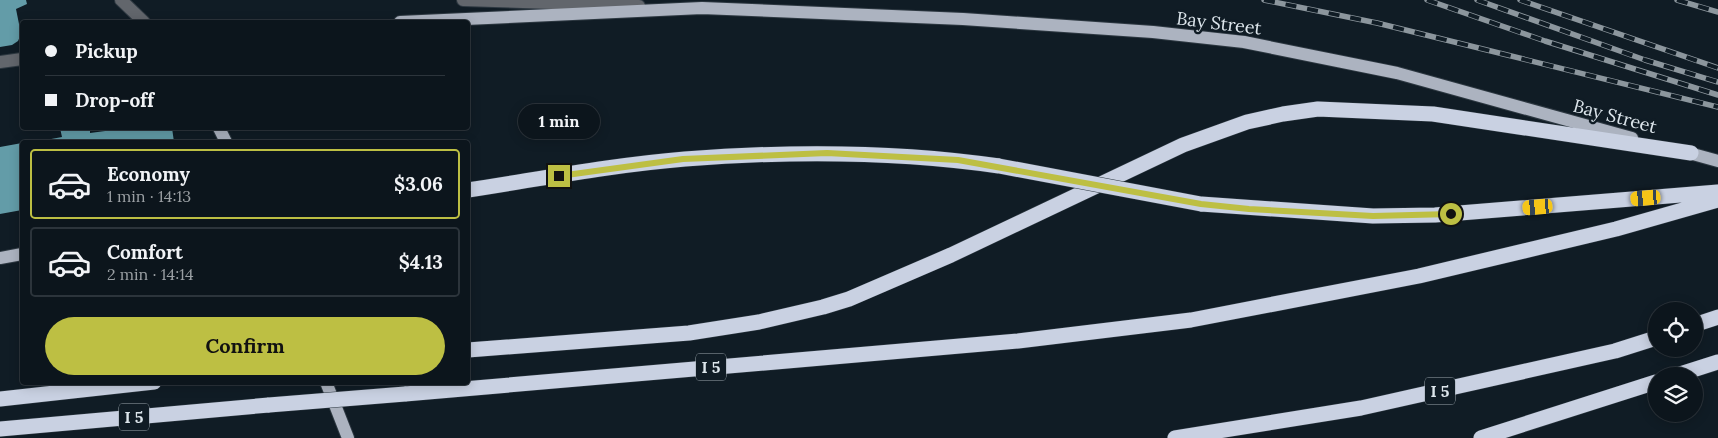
<!DOCTYPE html>
<html lang="en">
<head>
<meta charset="utf-8">
<style>
  :root { --surface:#0c151c; --page:#1a2229; --text:#f1f3f6; --muted:#9a9fa3; --line:#2c343b; --accent:#bdbf43 }
  body { margin:0; font-family:Lora,serif; background:var(--page); color:var(--text); height:100vh; display:flex; flex-direction:column; font-size:19px; white-space:nowrap }
  * { box-sizing:border-box; margin:0 }
  p { font-size:16px; color:var(--muted) }
  .icon { flex:none; width:28px; height:28px; fill:none; stroke:currentColor; stroke-width:2; stroke-linecap:round; stroke-linejoin:round }
  .map { position:relative; flex:1; overflow:hidden }
  .panel { position:absolute; left:20px; top:140px; width:450px; height:245px; display:flex; flex-direction:column; background:var(--surface); border-radius:5px; box-shadow:0 2px 12px #0003,0 0 0 1px var(--line) }
  .panel>* { flex:none }
  .top-card { position:absolute; left:20px; top:20px; width:450px; height:110px; border-radius:5px; box-shadow:0 2px 12px #0003,0 0 0 1px var(--line); display:grid; align-content:center; height:110px; padding:0 25px; background:var(--surface) }
  .buttons { position:absolute; left:1648px; top:302px; display:grid; gap:10px }
  .buttons a { display:grid; place-items:center; width:55px; height:55px; border-radius:50%; background:var(--surface); box-shadow:0 2px 12px #0003,0 0 0 1px var(--line); font-size:25px }
  .end { position:absolute; width:22px; height:22px; margin:-11px; border:6px solid #bdbf43; background:#111; box-shadow:0 0 0 2px #111 }
  .from { border-radius:50% }
  .bubble { position:absolute; height:35px; border-radius:18px; background:var(--surface); box-shadow:0 2px 12px #0003,0 0 0 1px var(--line); font-size:16px; font-weight:700; line-height:35px; text-align:center }
  .car { position:absolute; width:15px; height:30px; margin:-15px -8px; border-radius:6px; box-shadow:0 0 4px 1px #0007; background:linear-gradient(#f5c518 24%,#345 0 40%,#f5c518 0 76%,#345 0 86%,#f5c518 0) }
  .top-card b { display:flex; align-items:center; gap:18px; height:48px; font-size:19px }
  .top-card b+b { border-top:1px solid var(--line) }
  .top-card i { width:12px; height:12px; background:var(--text) }
  ul { padding:9px 0 0; list-style:none }
  li { display:flex; align-items:center; gap:15px; height:70px; margin:0 10px 8px; padding:0 15px; border:2px solid var(--line); border-radius:5px }
  li div { flex:1 }
  li b { display:block; font-size:19px }
  li em { font-style:normal; font-weight:700 }
  li.on { border-color:var(--accent) }
  li>.icon { width:45px; height:45px; stroke-width:1.5 }
  .cta { display:flex; gap:10px; margin-top:auto; padding:10px 25px }
  .cta a { flex:1; height:58px; border-radius:30px; background:var(--accent); color:#111; font-size:20px; font-weight:700; line-height:58px; text-align:center }
  .map>svg:first-child { display:block }
  .building { fill:#639ca8 }
  .lines { fill:none; stroke-linecap:round; stroke-linejoin:round }
  .minor-casing { stroke:#2d3841; stroke-width:14 }
  .major-casing { stroke:#2d3841; stroke-width:14 }
  .highway-casing { stroke:#2d3841; stroke-width:16 }
  .minor { stroke:#62666c; stroke-width:12 }
  .major { stroke:#acb3c0; stroke-width:12 }
  .highway { stroke:#c9d1e2; stroke-width:15 }
  .rail-casing { stroke:#8c969d; stroke-width:5.5 }
  .rail { stroke:#101c25; stroke-width:4; stroke-dasharray:11; stroke-linecap:butt }
  .highway-bridge-casing { stroke:#2d3841; stroke-width:16; stroke-linecap:butt }
  .highway-bridge { stroke:#c9d1e2; stroke-width:15 }
  .route { stroke:#bdbf43; stroke-width:6 }
  .labels { text-anchor:middle; dominant-baseline:central; stroke-width:5; stroke-linejoin:round; paint-order:stroke }
  .shield { fill:#101c25; stroke:#9fa9b0; stroke-width:1 }
  .shield-label { font-size:16px; font-weight:bold; fill:#dce5eb }
  .street-label { font-size:18px; fill:#dce5eb; stroke:#101c25 }
</style>
</head>
<body>
<div class="map">
<svg width="1718" height="438" viewBox="0 0 1718 438">
  <rect width="100%" height="100%" fill="#101c25"/>
  <path class="building" d="M 0,0 L 26,0 L 27,4 L 16,9 L 21,34 L 18,41 L 12,45 L 0,47 Z
    M 60,128 L 90,128 L 90,133 L 128,128 L 172,128 L 174,142 L 35,142 L 62,137 Z
    M 22,143 L 22,210 L 0,214 L 0,147 Z"/>
  <g class="lines">
    <g class="minor-casing">
      <path id="minor" d="M 121,0 L 144,22
        M 463,0 L 639,6
        M 0,62 L 22,59"/>
    </g>
    <g class="major-casing">
      <path id="major" d="M 400,22 L 702,8 L 963,19 L 1153,32 L 1244,42 L 1397,73 L 1632,138
        M 219,128 L 226,142
        M 1682,151 L 1718,161
        M 0,258 L 22,254
        M 326,382 L 348,438"/>
    </g>
    <g class="highway-casing">
      <path id="highway" d="M 468,190 C 540,179 612,165 685,159 C 789,151 895,151 999,166
        M 1201,204 L 1373,216 L 1435,215 L 1718,192
        M 1694,325 L 1718,317
        M 468,350 L 689,333 L 759,322 L 823,307 L 849,299 L 951,255 L 1183,145 L 1247,122 L 1283,114 L 1318,109 L 1433,114 L 1691,153
        M 1674,376 L 1718,362
        M 405,394 L 1018,341 L 1191,320 L 1419,276 L 1616,229 L 1718,200
        M 0,399 L 154,382
        M 0,429 L 269,405
        M 1175,438 L 1361,408 L 1615,351 L 1656,338
        M 1481,438 L 1656,382"/>
    </g>
    <use href="#minor" class="minor"/>
    <use href="#major" class="major"/>
    <use href="#highway" class="highway"/>
    <g class="rail-casing">
      <path id="rail" d="M 1264,0 L 1377,23 L 1718,107
        M 1427,0 L 1545,41 L 1718,95
        M 1477,0 L 1645,60 L 1718,82
        M 1520,0 L 1718,68
        M 1677,0 L 1718,12"/>
    </g>
    <use href="#rail" class="rail"/>
    <g class="highway-bridge-casing">
      <path id="highway-bridge" d="M 999,166 L 1201,204
        M 269,405 L 405,394"/>
    </g>
    <use href="#highway-bridge" class="highway-bridge"/>
  </g>
  <g class="lines">
    <path class="route" d="M 559,176 L 683,159 L 827,153 L 958,160 L 1201,204 L 1249,209 L 1373,216 L 1451,214"/>
  </g>
  <g class="labels">
    <g class="shield">
      <rect x="696" y="353.5" width="30" height="27" rx="4"/>
      <rect x="1425" y="377.5" width="30" height="27" rx="4"/>
      <rect x="119" y="403.5" width="30" height="27" rx="4"/>
    </g>
    <g class="shield-label">
      <text x="711" y="367">I 5</text>
      <text x="1440" y="391">I 5</text>
      <text x="134" y="417">I 5</text>
    </g>
    <g class="street-label">
      <text transform="translate(1219 23) rotate(7)">Bay Street</text>
      <text transform="translate(1615 116) rotate(15)">Bay Street</text>
    </g>
  </g>
</svg>
<div class="buttons">
<a><svg class="icon" aria-label="locate" viewBox="0 0 24 24"><circle cx="12" cy="12" r="6"/><path d="M12 2v4M12 18v4M2 12h4M18 12h4"/></svg></a>
<a><svg class="icon" aria-label="layers" viewBox="0 0 24 24"><path d="M12 4l9 5-9 5-9-5zM3 14l9 5 9-5"/></svg></a>
</div>
<i class="end from" style="left:1451px;top:214px"></i>
<i class="end" style="left:559px;top:176px"></i>
<div class="bubble" style="left:518px;top:104px;width:82px">1 min</div>
<i class="car" style="left:1646px;top:198px;rotate:265deg"></i>
<i class="car" style="left:1538px;top:207px;rotate:265deg"></i>
<div class="top-card">
<b><i class="from"></i>Pickup</b>
<b><i></i>Drop-off</b>
</div>
<section class="panel">
<ul>
<li class="on"><svg class="icon" aria-label="car" viewBox="0 0 24 24"><path d="M5 17H2v-5l4-1 3-4h7l3 4 3 1v5h-3M9 17h6M6 11h13"/><circle cx="7" cy="17" r="2"/><circle cx="17" cy="17" r="2"/></svg><div><b>Economy</b><p>1 min · 14:13</p></div><em>$3.06</em></li>
<li><svg class="icon" aria-label="car" viewBox="0 0 24 24"><path d="M5 17H2v-5l4-1 3-4h7l3 4 3 1v5h-3M9 17h6M6 11h13"/><circle cx="7" cy="17" r="2"/><circle cx="17" cy="17" r="2"/></svg><div><b>Comfort</b><p>2 min · 14:14</p></div><em>$4.13</em></li>
</ul>
<div class="cta"><a>Confirm</a></div>
</section>
</div>
</body>
</html>
